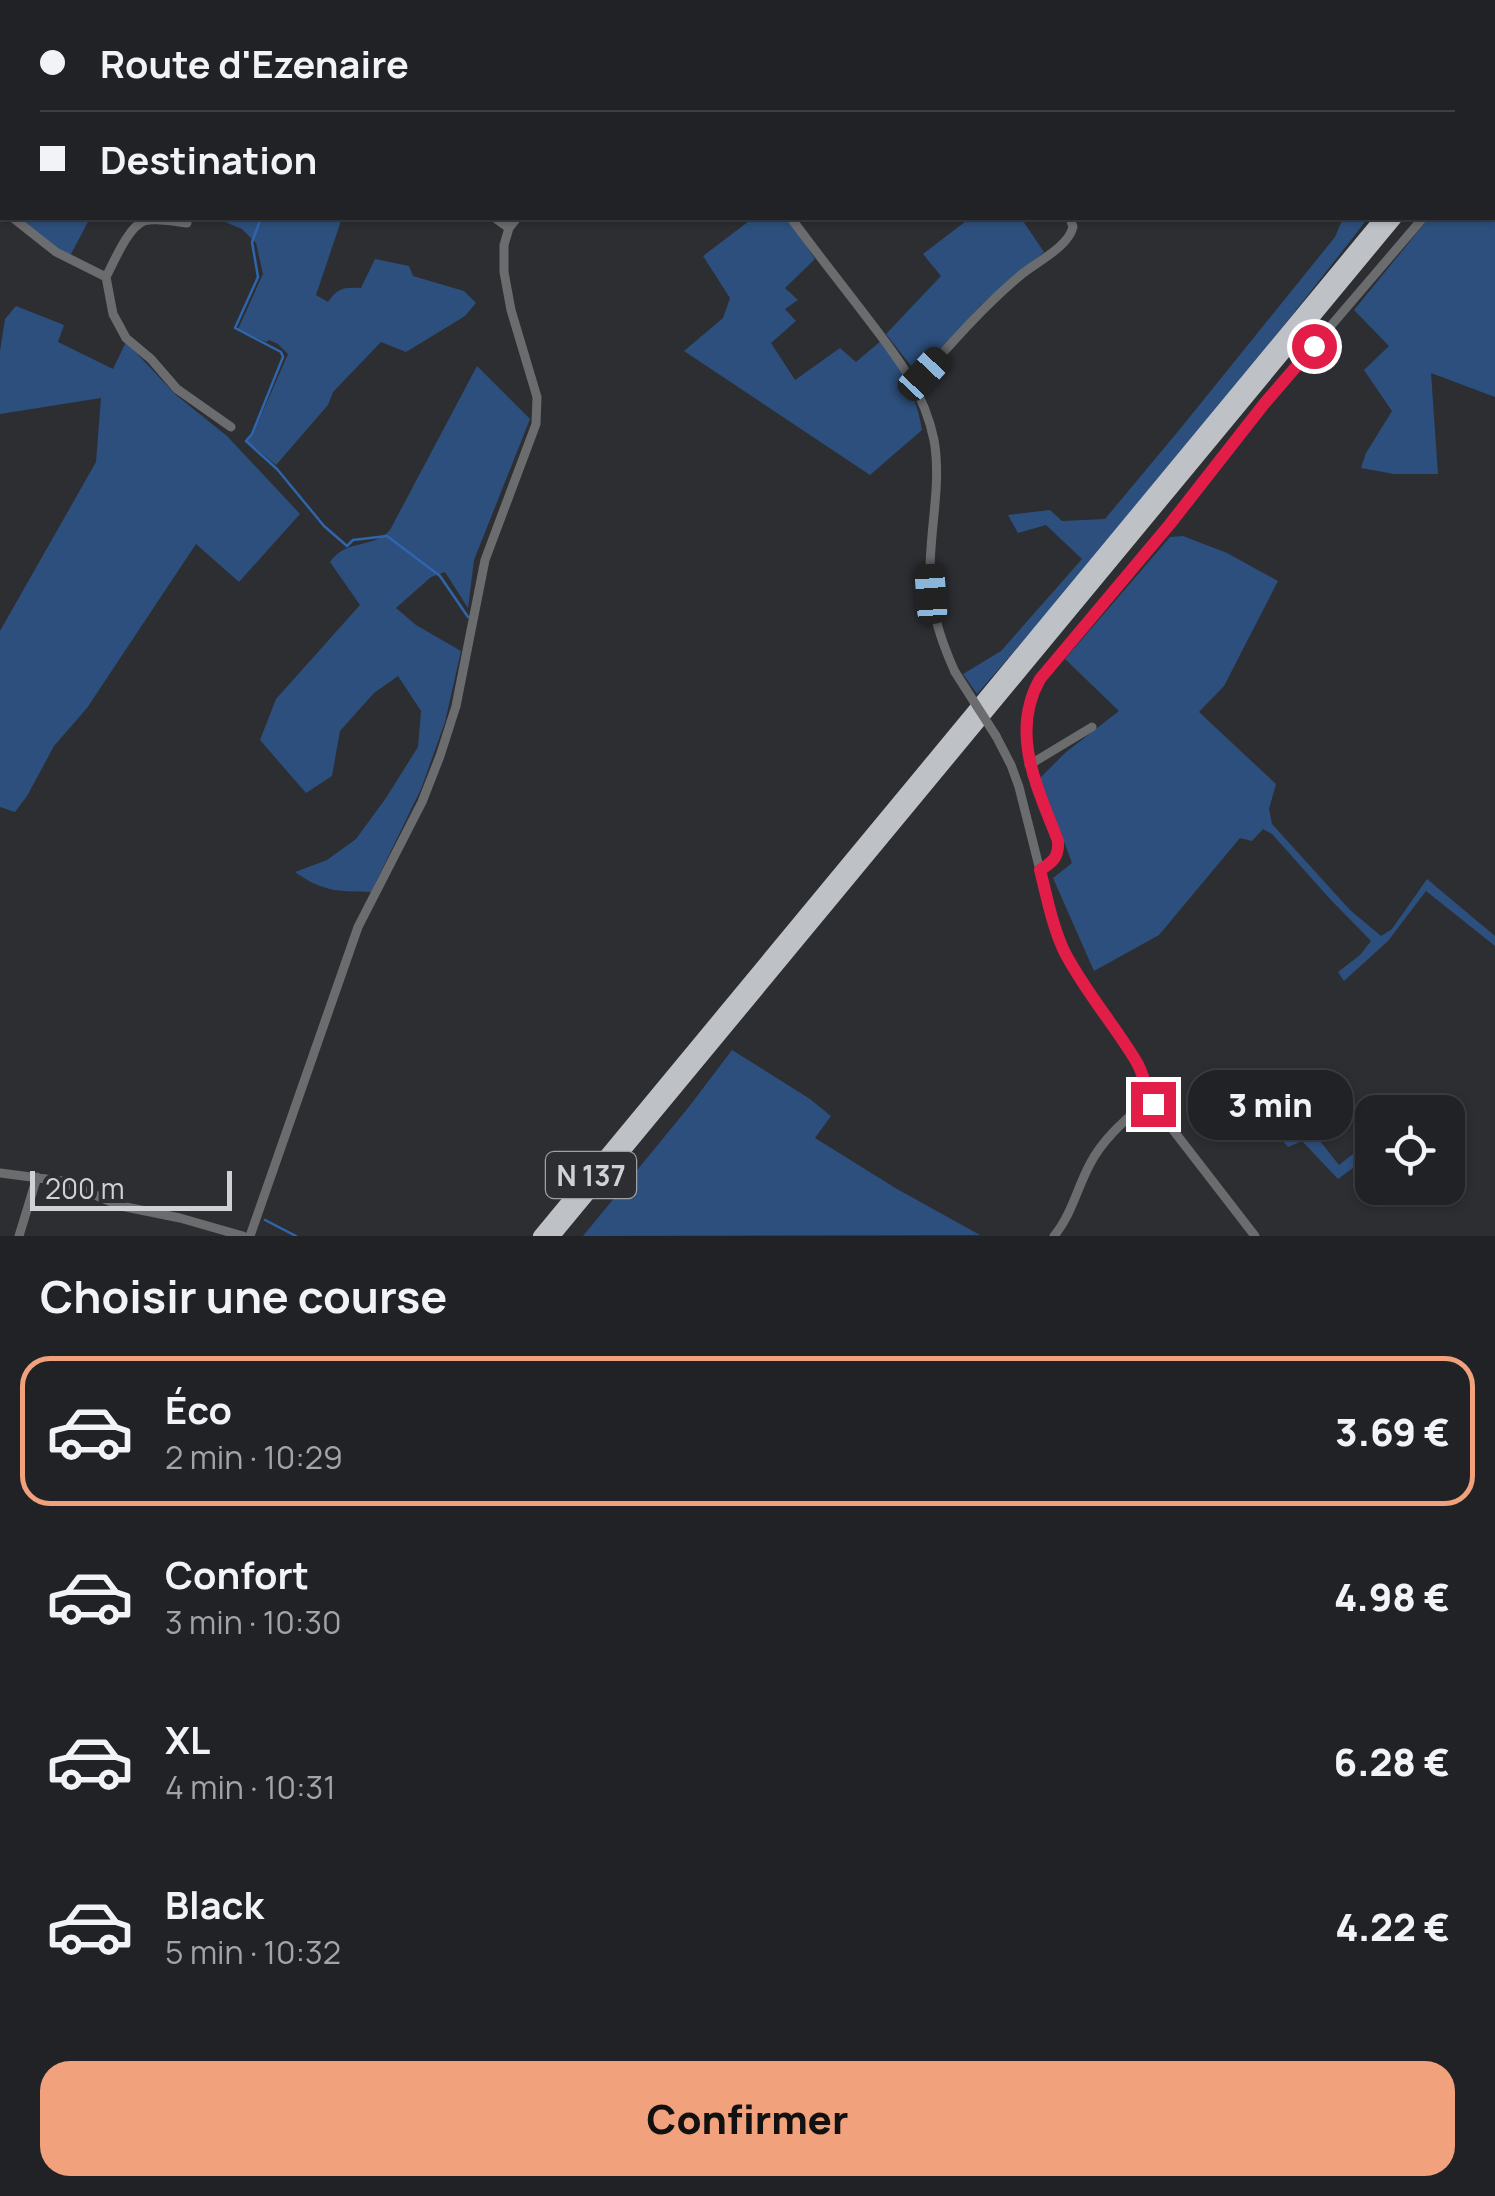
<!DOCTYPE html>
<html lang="fr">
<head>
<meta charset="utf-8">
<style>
  :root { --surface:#212226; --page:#2d2f32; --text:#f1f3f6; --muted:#a2a4a7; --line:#3e3f43; --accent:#f1a17b }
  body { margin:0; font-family:Manrope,sans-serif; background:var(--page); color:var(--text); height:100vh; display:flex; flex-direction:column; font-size:38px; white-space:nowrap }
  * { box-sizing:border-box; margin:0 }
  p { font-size:32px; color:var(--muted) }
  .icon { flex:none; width:55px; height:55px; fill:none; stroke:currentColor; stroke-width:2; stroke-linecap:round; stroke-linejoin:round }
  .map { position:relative; height:1236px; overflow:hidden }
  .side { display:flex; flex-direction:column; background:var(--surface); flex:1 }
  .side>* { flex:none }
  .guide { position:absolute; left:0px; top:0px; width:1495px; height:220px; box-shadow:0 2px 8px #0004,0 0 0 2px var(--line); display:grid; align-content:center; height:220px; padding:0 40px; background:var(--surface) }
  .controls { position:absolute; left:1355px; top:1095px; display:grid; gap:20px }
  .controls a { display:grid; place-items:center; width:110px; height:110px; border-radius:20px; background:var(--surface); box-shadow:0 2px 8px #0004,0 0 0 2px var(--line); font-size:50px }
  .scale { position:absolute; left:30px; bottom:25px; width:202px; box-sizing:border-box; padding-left:10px; border:5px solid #d0d1d4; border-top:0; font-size:28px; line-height:35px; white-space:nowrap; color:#d0d1d4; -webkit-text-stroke:8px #2c2e32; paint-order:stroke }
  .end { position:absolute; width:45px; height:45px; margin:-22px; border:12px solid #e11d48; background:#fff; box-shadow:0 0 0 5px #fff }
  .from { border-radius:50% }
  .bubble { position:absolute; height:70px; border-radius:30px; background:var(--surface); box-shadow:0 2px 8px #0004,0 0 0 2px var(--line); font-size:32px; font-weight:800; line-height:70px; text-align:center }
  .car { position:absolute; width:30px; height:60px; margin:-30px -15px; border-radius:12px; box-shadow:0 0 8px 2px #0007; background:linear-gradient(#222 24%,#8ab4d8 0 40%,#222 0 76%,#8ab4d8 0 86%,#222 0) }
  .guide b { display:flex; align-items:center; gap:35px; height:95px; font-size:38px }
  .guide b+b { border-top:2px solid var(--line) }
  .guide i { width:25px; height:25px; background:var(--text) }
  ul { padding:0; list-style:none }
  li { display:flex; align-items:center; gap:30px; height:150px; margin:0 20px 15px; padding:0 20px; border:5px solid transparent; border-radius:30px }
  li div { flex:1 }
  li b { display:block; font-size:38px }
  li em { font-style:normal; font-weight:800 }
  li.selected { border-color:var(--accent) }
  li>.icon { width:90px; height:90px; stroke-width:1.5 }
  h2 { padding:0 40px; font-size:45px; line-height:120px }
  .primary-button { display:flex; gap:20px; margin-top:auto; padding:20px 40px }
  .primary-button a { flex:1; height:115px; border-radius:30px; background:var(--accent); color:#111; font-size:40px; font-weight:800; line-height:115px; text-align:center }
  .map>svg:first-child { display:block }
  .green { fill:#2d4f7d }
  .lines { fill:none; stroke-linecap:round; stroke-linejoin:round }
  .stream { stroke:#2f65ac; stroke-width:2.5 }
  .minor { stroke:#6b6c6e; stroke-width:9 }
  .highway { stroke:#bec1c6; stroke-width:14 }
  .minor-bridge { stroke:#6b6c6e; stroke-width:9 }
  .route { stroke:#e11d48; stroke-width:12 }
  .labels { text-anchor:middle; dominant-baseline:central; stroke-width:9; stroke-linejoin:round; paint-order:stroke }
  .shield { fill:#2c2e32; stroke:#9fa0a3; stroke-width:2.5 }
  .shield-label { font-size:28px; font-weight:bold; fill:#d0d1d4 }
</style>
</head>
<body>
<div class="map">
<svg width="1495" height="1236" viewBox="0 0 1495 1236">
  <rect width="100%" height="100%" fill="#2c2e32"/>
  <path class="green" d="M 1495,135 L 1495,397 L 1431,373 L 1438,474 L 1394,474 L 1361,468 L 1366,453 L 1392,411 L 1364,370 L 1389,346 L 1354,310 L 1429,218 L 1492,218 L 1492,139 Z
    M 18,218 L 90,218 L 70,256 L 53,246 Z
    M 153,218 L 342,218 L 316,295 L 328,302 C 338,287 345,287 361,288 L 375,259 L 409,266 L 413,276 L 464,291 L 476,303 L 465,316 L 406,352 L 381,342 L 333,392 L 328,405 L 276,465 L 247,441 L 253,434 L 288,354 L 278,344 L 269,340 L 266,342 L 238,329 L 263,274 L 256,243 L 242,229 L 225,222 Z
    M 753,218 L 788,218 L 815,259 L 785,288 L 798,300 L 785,309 L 796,321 L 771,343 L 795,380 L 840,348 L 856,362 L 882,340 C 901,369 917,396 922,430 L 870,475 L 684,351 L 723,318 L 730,298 L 703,256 Z
    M 970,218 L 1021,218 L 1044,252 L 980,306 L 921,372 L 915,371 L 886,334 L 941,276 L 923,254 Z
    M 1343,218 L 1368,218 C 1243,380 1112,540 977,694 L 963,674 L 1001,651 L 1082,559 L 1046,525 L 1018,533 L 1008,515 L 1050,510 L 1062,521 L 1105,519 L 1180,429 L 1335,237 Z
    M 16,306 L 64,325 L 58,342 L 113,369 L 126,342 L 176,395 L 227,436 L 300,514 L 239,582 L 196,544 L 87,708 L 54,746 L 27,796 L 15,812 L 0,807 L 0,631 L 96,462 L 101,398 L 0,414 L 0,351 L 5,319 Z
    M 477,366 L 530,419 L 474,560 L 468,608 L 445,572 L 431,577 L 396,608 L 416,625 L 461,651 L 445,722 L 421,789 L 371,892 C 337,891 323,892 295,872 L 327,860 L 356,839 L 386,798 L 418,747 L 421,711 L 398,676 L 374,693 L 340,731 L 332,776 L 306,793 L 260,740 L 276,699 L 360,605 L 330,562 C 347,538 371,550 390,530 Z
    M 1183,536 L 1227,553 L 1278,581 L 1224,686 L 1199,712 L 1276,784 L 1269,809 L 1272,824 L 1350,910 L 1381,936 L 1392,929 L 1427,879 L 1495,936 L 1495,946 L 1426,891 L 1388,941 L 1344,981 L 1338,972 L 1360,955 L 1371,941 L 1330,899 L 1272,834 L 1263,829 L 1252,841 L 1240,838 L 1159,935 L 1094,971 L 1053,878 L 1072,863 L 1040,778 L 1066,752 L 1119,711 L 1065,659 L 1170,537 Z
    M 732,1050 L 810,1099 L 831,1116 L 815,1138 L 897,1189 L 980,1235 L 583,1236 L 688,1108 Z
    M 1264,1109 L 1291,1137 L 1301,1132 L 1312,1131 L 1339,1165 L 1372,1139 L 1372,1154 L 1338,1179 L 1302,1141 L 1288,1147 L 1259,1114 Z"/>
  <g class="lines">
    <path class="stream" d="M 388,0 L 389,2
      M 682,0 L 683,2
      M 724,2 L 728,0
      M 0,53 L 2,54
      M 261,218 L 252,242 L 258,277 L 235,328 L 281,352 L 283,357 L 252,434 L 246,441 L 277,469 L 324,526 L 347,546 L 353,540 L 387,536 L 440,576 L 468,617
      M 265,1220 L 296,1236"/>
    <path class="minor" d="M 693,0 L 694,2
      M 1352,2 L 1356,0
      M 1492,130 L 1495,127
      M 0,206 L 2,208
      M 13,218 L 56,252 L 106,277
      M 495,218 L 509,228
      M 791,218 C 815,251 840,282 865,315 C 895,354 924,390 934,440 C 942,485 929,531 930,577 C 931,611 941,641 955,672
      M 187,223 C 175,222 157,217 144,221 C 128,227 114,262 106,277 L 113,314 L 126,338 L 151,359 L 177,389 L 231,427
      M 913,382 L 924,374 C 955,339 986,304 1022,274 C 1038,261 1068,247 1073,227 L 1070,218
      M 996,736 L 1011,765 L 1019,787 L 1053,922 L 1063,948 L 1082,982 L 1136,1061 L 1153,1104 L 1255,1236
      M 1029,765 L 1092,727
      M 1040,870 C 1053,862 1059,857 1058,841 C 1038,789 1008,734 1040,679 L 1171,524 L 1264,404 L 1423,218
      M 0,1173 L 62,1181 L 121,1206 L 180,1218 L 243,1236
      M 19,1236 L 37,1177
      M 250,1236 L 358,927 L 422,802 L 440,756 L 456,706 L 485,560 L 536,424 L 537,397 L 511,310 L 504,272 L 504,245 L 509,228 L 517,218
      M 1054,1236 C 1072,1214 1077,1188 1090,1164 C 1104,1137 1128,1118 1150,1098"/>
    <path class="highway" d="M 1492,77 L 1495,73
      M 1492,99 L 1495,96
      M 540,1236 L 1382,218
      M 553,1236 L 1395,218"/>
    <path class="minor-bridge" d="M 955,672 L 996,736"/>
  </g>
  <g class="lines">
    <path class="route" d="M 1153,1104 C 1146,1090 1144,1074 1136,1061 C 1113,1023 1084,990 1064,951 C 1052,925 1047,897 1040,870 C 1053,862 1059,857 1058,841 C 1038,788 1009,734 1040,679 L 1170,524 L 1264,404 L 1314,346"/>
  </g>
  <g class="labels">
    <rect class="shield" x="546" y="1152" width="90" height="46" rx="8"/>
    <g class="shield-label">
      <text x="591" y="1175">N 137</text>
    </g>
  </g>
</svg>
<div class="controls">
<a><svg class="icon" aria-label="locate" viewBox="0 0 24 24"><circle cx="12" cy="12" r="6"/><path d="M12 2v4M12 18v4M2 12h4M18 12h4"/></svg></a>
</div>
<div class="scale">200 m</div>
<i class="end from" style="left:1314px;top:346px"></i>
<i class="end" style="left:1153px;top:1104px"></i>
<div class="bubble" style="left:1188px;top:1070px;width:165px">3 min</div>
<i class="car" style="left:924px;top:374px;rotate:43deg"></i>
<i class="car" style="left:931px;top:594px;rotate:356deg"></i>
<div class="guide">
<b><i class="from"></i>Route d'Ezenaire</b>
<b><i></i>Destination</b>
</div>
</div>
<section class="side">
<h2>Choisir une course</h2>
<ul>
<li class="selected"><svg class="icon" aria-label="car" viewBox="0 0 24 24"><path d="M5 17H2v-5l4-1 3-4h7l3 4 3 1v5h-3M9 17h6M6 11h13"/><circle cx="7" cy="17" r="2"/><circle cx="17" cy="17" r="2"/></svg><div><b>Éco</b><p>2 min · 10:29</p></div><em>3.69 €</em></li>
<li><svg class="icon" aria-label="car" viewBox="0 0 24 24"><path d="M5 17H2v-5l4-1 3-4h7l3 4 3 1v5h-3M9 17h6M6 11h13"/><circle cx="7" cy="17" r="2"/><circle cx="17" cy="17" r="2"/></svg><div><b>Confort</b><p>3 min · 10:30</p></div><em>4.98 €</em></li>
<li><svg class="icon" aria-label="car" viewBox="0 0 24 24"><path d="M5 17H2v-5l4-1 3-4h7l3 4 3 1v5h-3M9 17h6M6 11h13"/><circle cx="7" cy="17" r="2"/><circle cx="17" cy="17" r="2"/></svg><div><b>XL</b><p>4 min · 10:31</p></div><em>6.28 €</em></li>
<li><svg class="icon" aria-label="car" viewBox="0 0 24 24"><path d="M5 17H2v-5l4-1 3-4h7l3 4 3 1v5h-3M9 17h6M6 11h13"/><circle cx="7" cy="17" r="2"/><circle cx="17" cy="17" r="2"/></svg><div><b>Black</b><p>5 min · 10:32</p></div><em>4.22 €</em></li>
</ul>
<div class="primary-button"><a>Confirmer</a></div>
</section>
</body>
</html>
